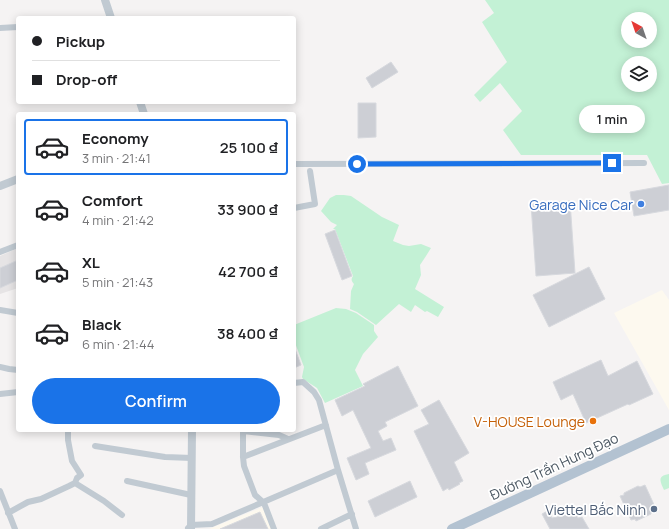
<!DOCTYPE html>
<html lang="en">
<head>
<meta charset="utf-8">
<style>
  :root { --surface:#fff; --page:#f6f6f6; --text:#202124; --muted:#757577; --line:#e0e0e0; --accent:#1a73e8 }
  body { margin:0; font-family:Manrope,sans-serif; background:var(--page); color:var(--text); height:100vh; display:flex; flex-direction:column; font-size:15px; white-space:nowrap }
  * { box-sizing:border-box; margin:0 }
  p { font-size:13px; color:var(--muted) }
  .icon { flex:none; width:22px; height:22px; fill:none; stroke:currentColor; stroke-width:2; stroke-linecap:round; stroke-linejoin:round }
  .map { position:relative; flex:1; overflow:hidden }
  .drawer { position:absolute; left:16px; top:112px; width:280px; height:320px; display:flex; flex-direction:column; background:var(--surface); border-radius:4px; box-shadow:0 2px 10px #0003 }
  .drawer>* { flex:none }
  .banner { position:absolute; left:16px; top:16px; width:280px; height:88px; border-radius:4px; box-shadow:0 2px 10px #0003; display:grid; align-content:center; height:88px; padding:0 16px; background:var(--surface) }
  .needle { width:26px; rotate:320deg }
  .buttons { position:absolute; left:621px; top:12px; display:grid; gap:8px }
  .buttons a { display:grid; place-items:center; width:36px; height:36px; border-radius:50%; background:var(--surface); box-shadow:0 2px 10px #0003; font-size:20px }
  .end { position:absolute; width:18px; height:18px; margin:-9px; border:5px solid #1a73e8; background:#fff; box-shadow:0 0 0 2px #fff }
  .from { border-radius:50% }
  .bubble { position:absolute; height:28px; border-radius:14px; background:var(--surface); box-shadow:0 2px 10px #0003; font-size:13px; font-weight:600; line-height:28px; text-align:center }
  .banner b { display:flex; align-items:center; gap:14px; height:38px; font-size:15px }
  .banner b+b { border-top:1px solid var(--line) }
  .banner i { width:10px; height:10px; background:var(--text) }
  ul { padding:7px 0 0; list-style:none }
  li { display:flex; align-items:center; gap:12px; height:56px; margin:0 8px 6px; padding:0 8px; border:2px solid transparent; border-radius:4px }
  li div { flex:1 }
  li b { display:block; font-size:15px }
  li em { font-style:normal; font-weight:600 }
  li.selected { border-color:var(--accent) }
  li>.icon { width:36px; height:36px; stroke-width:1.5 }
  .primary-button { display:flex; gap:8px; margin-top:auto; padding:8px 16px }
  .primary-button a { flex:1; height:46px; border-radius:24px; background:var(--accent); color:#fff; font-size:16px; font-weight:600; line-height:46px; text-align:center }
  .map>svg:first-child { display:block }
  .commercial { fill:#fdf9ef }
  .education { fill:#e6e4e5 }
  .green { fill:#c3f1d5; fill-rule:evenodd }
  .building { fill:#cdcfd5; stroke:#d7d9de }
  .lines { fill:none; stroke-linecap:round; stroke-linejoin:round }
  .minor { stroke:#c1cad2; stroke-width:6 }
  .tertiary { stroke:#c1cad2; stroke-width:8 }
  .primary { stroke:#b3c2d1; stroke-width:10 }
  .route { stroke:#1a73e8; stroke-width:5 }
  .shop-dot { fill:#3f7fe0; stroke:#fff; stroke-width:1.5 }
  .food-dot { fill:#e8710a; stroke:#fff; stroke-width:1.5 }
  .service-dot { fill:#5c6f8a; stroke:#fff; stroke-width:1.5 }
  .labels { text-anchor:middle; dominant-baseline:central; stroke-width:3.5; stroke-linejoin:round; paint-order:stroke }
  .shop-label { font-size:14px; fill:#366cbe; stroke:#fff; text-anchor:end }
  .food-label { font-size:14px; fill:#c56008; stroke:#fff; text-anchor:end }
  .street-label { font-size:14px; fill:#4a5661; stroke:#fff }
  .service-label { font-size:14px; fill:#4e5e75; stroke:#fff; text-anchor:end }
</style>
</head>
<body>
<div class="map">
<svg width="669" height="529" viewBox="0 0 669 529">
  <rect width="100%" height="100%" fill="#f5f3f3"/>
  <path class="commercial" d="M 662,290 L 669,300 L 669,410 L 614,313 Z
    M 263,507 L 273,529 L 209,529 Z"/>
  <path class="education" d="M 18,248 L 18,288 L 0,294 L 0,256 Z"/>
  <path class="green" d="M 485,0 L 669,0 L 669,183 L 662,184 L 647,155 L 521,155 L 503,130 L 522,111 L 500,83 L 480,102 L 474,95 L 507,62 L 482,22 L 494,13 ZM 628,19 L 650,19 L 650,41 L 628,41 ZM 628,63 L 650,63 L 650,85 L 628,85 Z
    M 336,195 L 344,195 L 351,196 L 382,217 L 399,225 L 393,241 L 403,245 L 409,246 L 421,244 L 431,248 L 426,256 L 420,265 L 421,275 L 415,289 L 444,307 L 438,317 L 427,311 L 425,312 L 415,305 L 411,312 L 399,304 L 376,325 L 357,312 L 350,309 L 351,291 L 354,284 C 351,281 351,279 353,276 L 335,229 L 333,229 L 337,225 L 331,222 L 321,211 L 330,198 Z
    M 336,308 L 346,309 L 356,313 L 374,325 L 374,331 L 378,337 L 363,354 L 355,370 L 363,386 L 325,403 L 317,388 L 303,379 L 302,377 L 304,367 L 294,340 L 294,325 Z
    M 669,474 L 669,488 L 664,490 C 660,481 657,476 669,474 Z"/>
  <path class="building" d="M 391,62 L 398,72 L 372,88 L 366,78 Z
    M 358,103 L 376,103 L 376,137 L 358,138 Z
    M 669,185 L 669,210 L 634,216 L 630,192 Z
    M 570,201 L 575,273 L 536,276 L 531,204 Z
    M 335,230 L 352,276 L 342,280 L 325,234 Z
    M 18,260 L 18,280 L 0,288 L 0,268 Z
    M 589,267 L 605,299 L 549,327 L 533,295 Z
    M 294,349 L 295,349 L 301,365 L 294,368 Z
    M 601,360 L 608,376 L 637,361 L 653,394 L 629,405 L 628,404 L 586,423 L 573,394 L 561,400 L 553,382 Z
    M 398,366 L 418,406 L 385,422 L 387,426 L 378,431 L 383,441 L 391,438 L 396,450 L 365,463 L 369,474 L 356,480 L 347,458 L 371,448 L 353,410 L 342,416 L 335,400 L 365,386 L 363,384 Z
    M 439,400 L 469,453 L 454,462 L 463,481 L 459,483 L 460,484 L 449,490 L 448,488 L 443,491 L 414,431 L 429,424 L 421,410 Z
    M 410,481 L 417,497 L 375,517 L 368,501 Z
    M 645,485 L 656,509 L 651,512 L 651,514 L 636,521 L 635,519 L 631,520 L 620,496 L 624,495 L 624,493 L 638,486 L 640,487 Z
    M 549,510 L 552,518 L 576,513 L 578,518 L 582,517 L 589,529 L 550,529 L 542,514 Z
    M 260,512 L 268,529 L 220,529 Z"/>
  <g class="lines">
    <path class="minor" d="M 0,28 L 18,27
      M 294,164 L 644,163
      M 294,208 L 315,204 L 310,171
      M 0,252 L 18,245
      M 0,310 L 18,313
      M 0,367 L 9,369 L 18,370
      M 294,383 L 303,382 L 314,392 L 319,400 L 338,470 L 356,529
      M 0,394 L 18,392
      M 68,430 L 68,440 L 72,461 L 81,475 L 77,478 L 75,483 L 104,501 L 122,515
      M 243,430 L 243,457 L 244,466 L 255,495 L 264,503 L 274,529
      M 243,431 L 279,435 L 288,439
      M 95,446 L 165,457 L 192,458
      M 243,457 L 326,425
      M 127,481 L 191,495
      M 0,491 L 15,529
      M 8,513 L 28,502 L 41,499 L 69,486 L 75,483
      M 188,528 L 191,525 L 212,524 L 338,470
      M 321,529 L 352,514"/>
    <path class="tertiary" d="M 105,0 L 111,18
      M 140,102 L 144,114
      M 0,186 L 18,179
      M 191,529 L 192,430"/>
    <path class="primary" d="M 452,529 L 669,429"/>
  </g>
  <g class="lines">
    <path class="route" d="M 357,164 L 612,163"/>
  </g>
  <circle class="shop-dot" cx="641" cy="204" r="4"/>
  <circle class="food-dot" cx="593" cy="421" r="4"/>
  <circle class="service-dot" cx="654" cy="509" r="4"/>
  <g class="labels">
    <g class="shop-label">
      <text x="633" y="204">Garage Nice Car</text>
    </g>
    <g class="food-label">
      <text x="585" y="421">V-HOUSE Lounge</text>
    </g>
    <g class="street-label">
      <text transform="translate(554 466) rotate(-25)">Đường Trần Hưng Đạo</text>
    </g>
    <g class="service-label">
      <text x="646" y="509">Viettel Bắc Ninh</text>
    </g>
  </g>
</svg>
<div class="buttons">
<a><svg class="needle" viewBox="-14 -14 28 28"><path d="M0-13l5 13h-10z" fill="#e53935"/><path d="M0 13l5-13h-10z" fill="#757577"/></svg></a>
<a><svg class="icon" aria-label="layers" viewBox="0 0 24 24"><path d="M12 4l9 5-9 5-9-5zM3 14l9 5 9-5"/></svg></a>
</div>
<i class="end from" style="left:357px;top:164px"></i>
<i class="end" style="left:612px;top:163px"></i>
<div class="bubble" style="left:579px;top:105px;width:66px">1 min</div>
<div class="banner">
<b><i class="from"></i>Pickup</b>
<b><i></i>Drop-off</b>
</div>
<section class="drawer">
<ul>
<li class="selected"><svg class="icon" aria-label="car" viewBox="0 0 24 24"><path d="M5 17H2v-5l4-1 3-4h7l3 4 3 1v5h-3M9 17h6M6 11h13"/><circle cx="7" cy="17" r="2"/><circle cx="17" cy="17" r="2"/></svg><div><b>Economy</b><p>3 min · 21:41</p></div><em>25 100 ₫</em></li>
<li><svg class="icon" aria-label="car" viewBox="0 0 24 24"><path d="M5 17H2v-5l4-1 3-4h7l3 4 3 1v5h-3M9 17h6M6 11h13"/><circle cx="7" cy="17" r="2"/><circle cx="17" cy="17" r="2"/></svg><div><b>Comfort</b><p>4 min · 21:42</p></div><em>33 900 ₫</em></li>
<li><svg class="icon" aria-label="car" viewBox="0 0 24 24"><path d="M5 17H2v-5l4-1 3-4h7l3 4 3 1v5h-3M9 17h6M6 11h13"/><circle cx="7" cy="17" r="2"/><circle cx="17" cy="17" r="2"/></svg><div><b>XL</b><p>5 min · 21:43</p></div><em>42 700 ₫</em></li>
<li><svg class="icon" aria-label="car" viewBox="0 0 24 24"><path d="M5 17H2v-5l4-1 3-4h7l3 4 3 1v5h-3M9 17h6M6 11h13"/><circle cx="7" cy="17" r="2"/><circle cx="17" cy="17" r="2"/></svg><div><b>Black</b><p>6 min · 21:44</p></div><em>38 400 ₫</em></li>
</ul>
<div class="primary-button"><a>Confirm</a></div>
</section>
</div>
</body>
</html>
